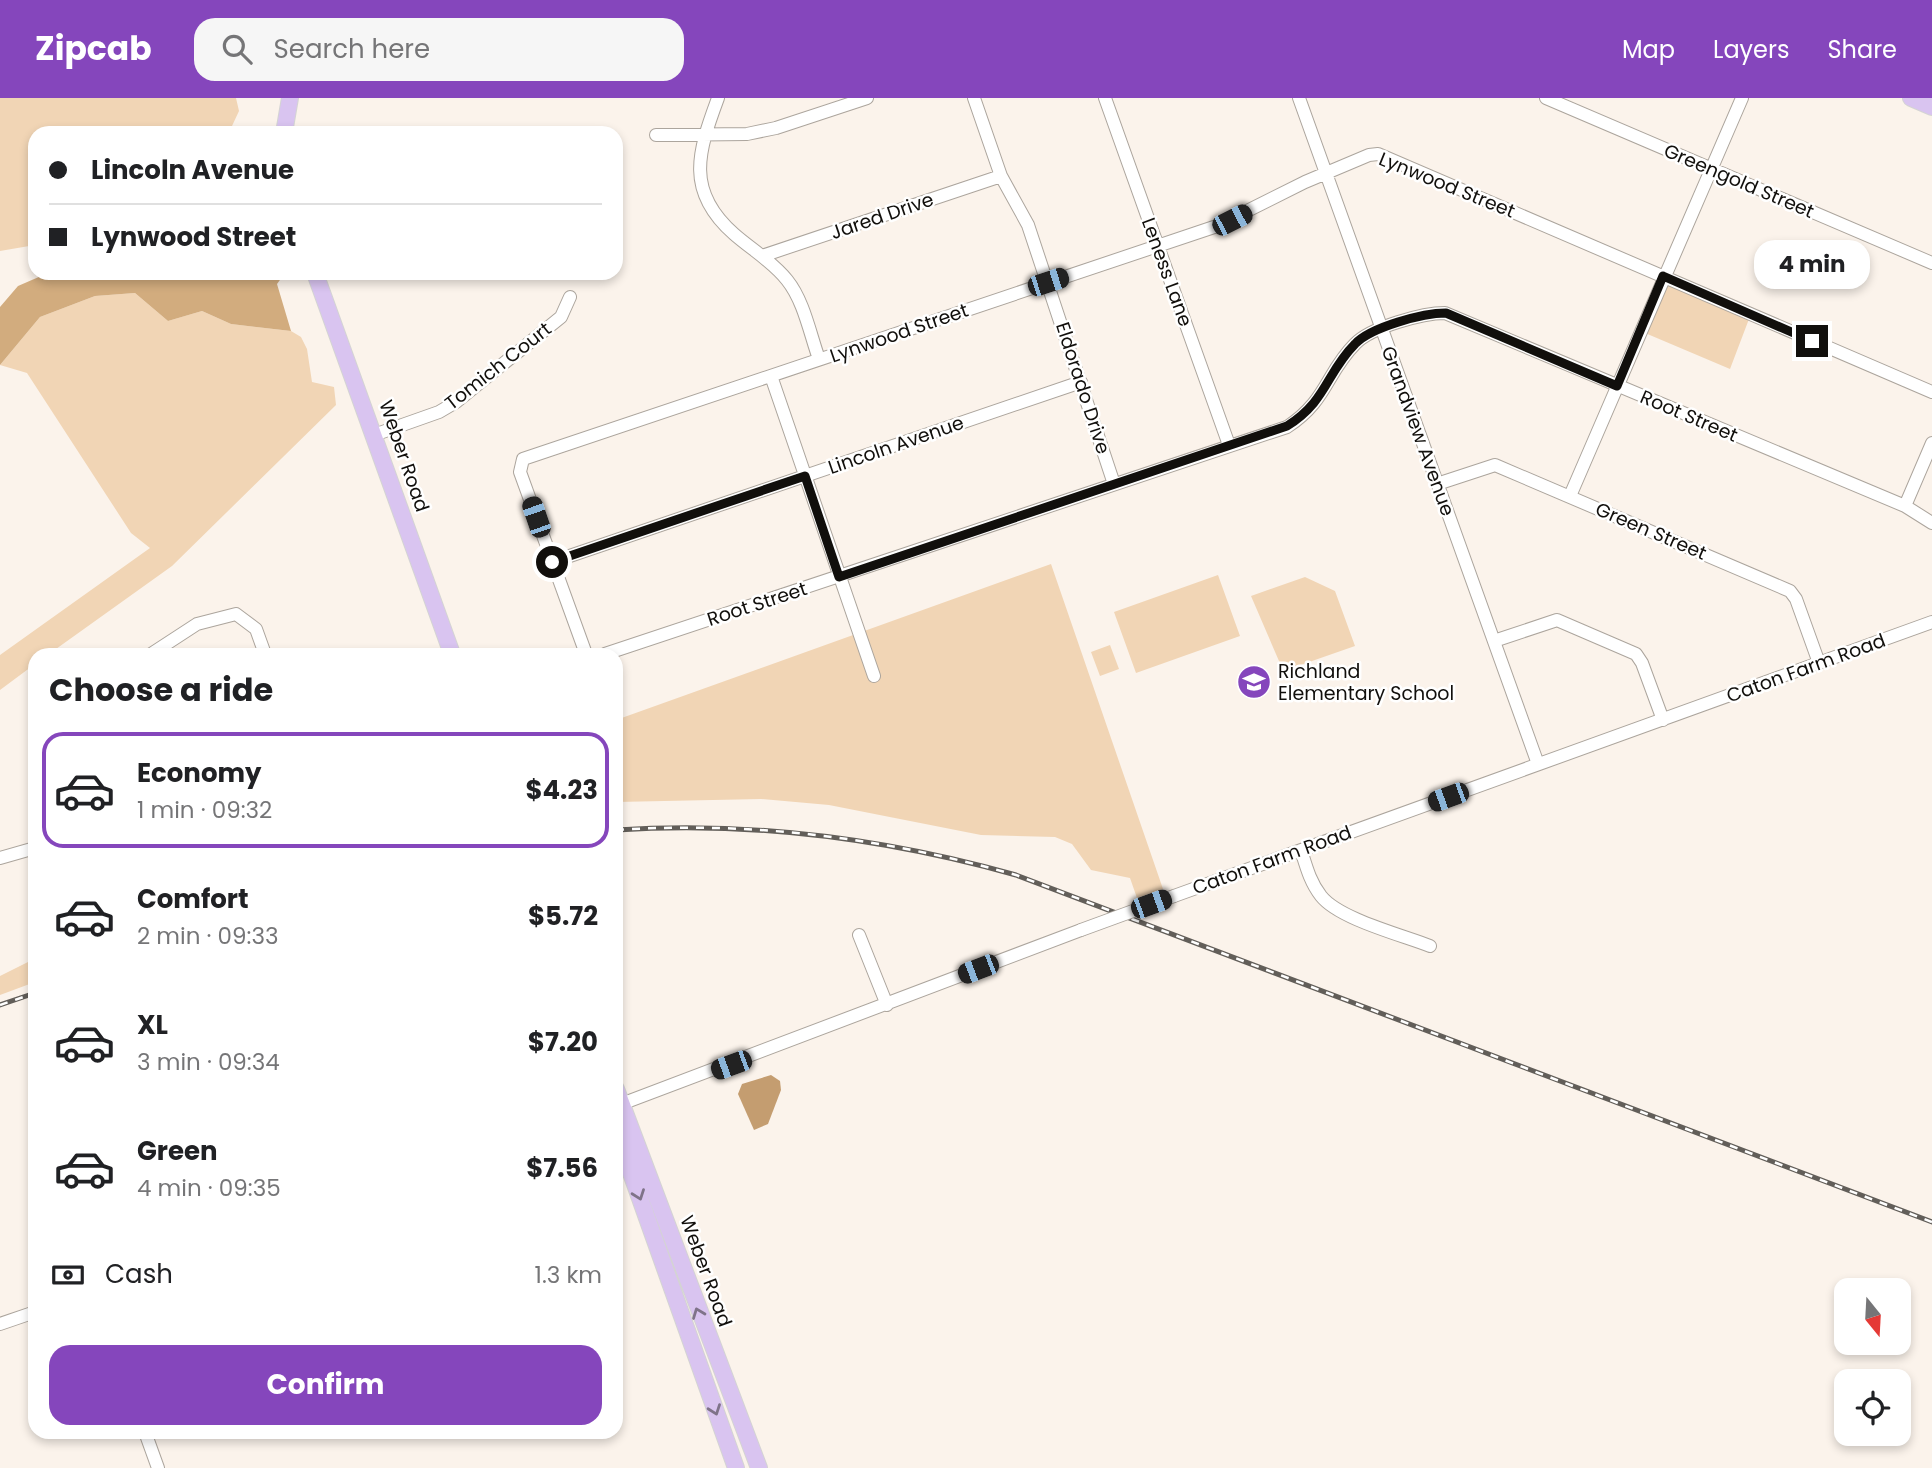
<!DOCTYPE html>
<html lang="en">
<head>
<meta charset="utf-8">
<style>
  :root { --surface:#fff; --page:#f6f6f6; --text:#202124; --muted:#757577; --line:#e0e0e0; --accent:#8546bc }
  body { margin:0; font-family:Poppins,sans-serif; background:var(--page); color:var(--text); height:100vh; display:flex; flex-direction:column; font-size:26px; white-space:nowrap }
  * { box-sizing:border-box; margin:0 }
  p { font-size:23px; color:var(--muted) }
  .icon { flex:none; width:38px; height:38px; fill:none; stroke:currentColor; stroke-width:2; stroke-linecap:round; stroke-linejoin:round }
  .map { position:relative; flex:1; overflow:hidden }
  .side { position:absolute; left:28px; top:550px; width:595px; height:791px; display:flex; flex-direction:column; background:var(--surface); border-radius:21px; box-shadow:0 4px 10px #0003 }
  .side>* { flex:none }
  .banner { position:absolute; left:28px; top:28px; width:595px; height:154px; border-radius:21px; box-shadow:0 4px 10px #0003; display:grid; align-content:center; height:154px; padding:0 21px; background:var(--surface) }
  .needle { width:46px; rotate:162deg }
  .tools { position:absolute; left:1834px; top:1180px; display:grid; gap:14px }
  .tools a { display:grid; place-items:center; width:77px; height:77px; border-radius:14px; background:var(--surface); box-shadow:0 4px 10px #0003; font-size:35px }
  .end { position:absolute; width:32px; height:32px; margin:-16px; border:9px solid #110f0c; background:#fff; box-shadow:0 0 0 4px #fff }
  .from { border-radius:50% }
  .bubble { position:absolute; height:49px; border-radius:21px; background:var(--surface); box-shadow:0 4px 10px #0003; font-size:23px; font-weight:700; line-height:49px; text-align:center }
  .car { position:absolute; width:21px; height:42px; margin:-21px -10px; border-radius:9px; box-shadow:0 0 5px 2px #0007; background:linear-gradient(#222 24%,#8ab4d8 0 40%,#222 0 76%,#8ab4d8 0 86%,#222 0) }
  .banner b { display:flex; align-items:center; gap:24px; height:66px; font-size:26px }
  .banner b+b { border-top:2px solid var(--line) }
  .banner i { width:18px; height:18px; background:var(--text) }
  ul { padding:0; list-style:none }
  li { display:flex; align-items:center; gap:21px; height:116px; margin:0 14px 10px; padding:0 7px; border:4px solid transparent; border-radius:21px }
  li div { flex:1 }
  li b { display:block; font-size:26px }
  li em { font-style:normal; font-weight:700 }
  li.current { border-color:var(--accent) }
  li>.icon { width:63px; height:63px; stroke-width:1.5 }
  h2 { padding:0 21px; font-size:32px; line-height:84px }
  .pay { display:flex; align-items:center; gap:18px; height:77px; padding:0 21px; font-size:26px }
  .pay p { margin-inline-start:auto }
  .button { display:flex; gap:14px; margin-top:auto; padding:14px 21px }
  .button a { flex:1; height:80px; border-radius:21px; background:var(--accent); color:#fff; font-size:28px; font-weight:700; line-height:80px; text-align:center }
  header { display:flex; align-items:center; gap:42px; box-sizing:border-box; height:98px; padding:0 35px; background:var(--accent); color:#fff }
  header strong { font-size:33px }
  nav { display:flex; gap:38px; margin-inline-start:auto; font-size:24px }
  .search { width:490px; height:63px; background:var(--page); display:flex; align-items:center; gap:18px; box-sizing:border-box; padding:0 24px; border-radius:21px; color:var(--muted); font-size:26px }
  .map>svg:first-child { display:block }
  .green { fill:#f1d5b5 }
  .forest { fill:#d2ac7e }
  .water { fill:#c49d70 }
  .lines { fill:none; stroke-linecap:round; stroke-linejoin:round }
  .minor-casing { stroke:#aca59d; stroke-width:14 }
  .major-casing { stroke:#d4d4d3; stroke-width:18 }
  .minor { stroke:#fff; stroke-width:12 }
  .major { stroke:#d9c4f0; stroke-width:16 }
  .rail-casing { stroke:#625e59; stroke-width:5 }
  .rail { stroke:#fff; stroke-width:2.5; stroke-dasharray:8; stroke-linecap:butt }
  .minor-bridge-casing { stroke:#aca59d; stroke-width:14; stroke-linecap:butt }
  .minor-bridge { stroke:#fff; stroke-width:12 }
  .oneway { stroke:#7f7389 }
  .route { stroke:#110f0c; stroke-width:9 }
  .labels { text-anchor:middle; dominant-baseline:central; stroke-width:5; stroke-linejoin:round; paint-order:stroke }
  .street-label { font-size:19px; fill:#110f0c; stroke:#fff }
  .poi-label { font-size:19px; fill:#110f0c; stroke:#fff; text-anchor:start }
</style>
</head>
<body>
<header>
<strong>Zipcab</strong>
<div class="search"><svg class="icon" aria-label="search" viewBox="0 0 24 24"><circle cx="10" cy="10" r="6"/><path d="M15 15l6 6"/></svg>Search here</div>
<nav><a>Map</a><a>Layers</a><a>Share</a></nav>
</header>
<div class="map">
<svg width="1932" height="1370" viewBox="0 0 1932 1370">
  <rect width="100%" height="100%" fill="#fbf3eb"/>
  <path class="green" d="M 0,0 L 236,0 L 239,13 L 232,28 L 215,35 L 35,35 L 35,147 L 0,153 Z
    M 1667,186 L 1749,221 L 1730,271 L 1645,235 Z
    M 135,195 L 168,223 L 202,213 L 231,226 L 291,233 L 301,239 L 307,251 L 312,284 L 334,289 L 336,307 L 172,468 L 49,556 L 35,556 L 35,566 L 0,592 L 0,557 L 150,450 L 131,435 L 27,275 L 0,267 L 40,219 L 95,198 Z
    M 1051,466 L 1163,791 L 1137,800 L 1130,780 L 1091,772 L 1072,746 L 1055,739 L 981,737 L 829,707 L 761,701 L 616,704 L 616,622 Z
    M 1218,477 L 1240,538 L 1136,575 L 1114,514 Z
    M 1305,479 L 1335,493 L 1355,548 L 1292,570 L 1282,570 L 1251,498 Z
    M 1110,547 L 1119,571 L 1100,578 L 1091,554 Z
    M 35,850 L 35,884 L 0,897 L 0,878 L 30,863 Z"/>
  <path class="forest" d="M 48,175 L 285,175 L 277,186 L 291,233 L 231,226 L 202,213 L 168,223 L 135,195 L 95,198 L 40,219 L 0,267 L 0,209 L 18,188 Z"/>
  <path class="water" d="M 771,977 L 780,983 L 781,992 L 768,1026 L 754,1032 L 738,996 L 742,986 Z"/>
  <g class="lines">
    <g class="minor-casing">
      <path id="minor" d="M 718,0 C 698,54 685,93 734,136 C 751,151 773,164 787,182 C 804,203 810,236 819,261
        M 974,0 L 1001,78 L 1028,127 L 1114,386
        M 1105,0 L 1229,347
        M 1299,0 L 1538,666
        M 1546,0 L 1932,165
        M 656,37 L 747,36 L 776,30 L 867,0
        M 762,158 L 1001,78
        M 771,278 L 874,578
        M 374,337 L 439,314 L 456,304 L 561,219 L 570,199
        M 1437,386 L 1495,367 L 1790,493 L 1796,501 L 1819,565
        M 1570,398 L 1742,0
        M 1905,408 L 1932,345
        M 552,464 L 1081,284
        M 1494,543 L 1557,522 L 1636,556 L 1642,565 L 1663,622
        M 151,556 L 197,526 L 236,516 L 256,531 L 265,556
        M 586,556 L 520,374 L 523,361 L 1217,128 L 1305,84 L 1369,57 L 1378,56 L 1932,294
        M 605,556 L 1287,329 C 1327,303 1326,275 1355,246 C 1371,229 1423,215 1445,215 L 1905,408 L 1932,425
        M 1301,752 C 1306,768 1310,784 1321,798 C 1339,821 1402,837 1430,848
        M 0,760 L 35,750
        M 1174,798 L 1932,524
        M 859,837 L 887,907
        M 616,1008 L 1081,832
        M 0,1226 L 35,1214
        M 145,1334 L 158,1370"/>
    </g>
    <g class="major-casing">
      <path id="major" d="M 1911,0 L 1932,9
        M 284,35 L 290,0
        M 315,175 L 452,556
        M 616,991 L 759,1370
        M 616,1033 L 736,1370"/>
    </g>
    <use href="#minor" class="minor"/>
    <use href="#major" class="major"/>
    <g class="rail-casing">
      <path id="rail" d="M 616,732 C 753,723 884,740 1016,777 L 1932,1124
        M 0,907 L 35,895"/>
    </g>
    <use href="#rail" class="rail"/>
    <g class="minor-bridge-casing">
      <path id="minor-bridge" d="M 1081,832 L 1174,798"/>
    </g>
    <use href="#minor-bridge" class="minor-bridge"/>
  </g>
  <defs><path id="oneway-chevron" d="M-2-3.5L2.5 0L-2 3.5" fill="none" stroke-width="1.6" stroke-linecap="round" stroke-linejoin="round" transform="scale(1.75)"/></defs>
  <g class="oneway">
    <use href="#oneway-chevron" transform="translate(639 1097) rotate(70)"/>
    <use href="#oneway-chevron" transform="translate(698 1215) rotate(-111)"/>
    <use href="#oneway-chevron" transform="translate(715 1312) rotate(70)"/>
  </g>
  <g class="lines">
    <path class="route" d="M 552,464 L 805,378 L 839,479 L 1287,328 C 1327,303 1326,275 1355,246 C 1371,229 1423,215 1446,215 L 1617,288 L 1663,178 L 1812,243"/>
  </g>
  <defs>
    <g id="school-disc" transform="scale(1.75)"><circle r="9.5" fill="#8546bc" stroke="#fff"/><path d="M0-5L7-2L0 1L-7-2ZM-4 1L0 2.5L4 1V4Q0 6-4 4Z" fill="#fff"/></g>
  </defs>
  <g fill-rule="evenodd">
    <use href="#school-disc" x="1254" y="584"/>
  </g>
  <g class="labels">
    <g class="street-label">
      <text transform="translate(1739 83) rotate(23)">Greengold Street</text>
      <text transform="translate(1447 87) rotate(22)">Lynwood Street</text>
      <text transform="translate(882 118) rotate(-19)">Jared Drive</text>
      <text transform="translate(1167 174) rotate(70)">Leness Lane</text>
      <text transform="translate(899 235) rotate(-19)">Lynwood Street</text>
      <text transform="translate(498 268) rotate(-38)">Tomich Court</text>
      <text transform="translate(1083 290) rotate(72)">Eldorado Drive</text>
      <text transform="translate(1689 318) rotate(23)">Root Street</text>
      <text transform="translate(1418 333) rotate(70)">Grandview Avenue</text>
      <text transform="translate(896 347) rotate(-19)">Lincoln Avenue</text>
      <text transform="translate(404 358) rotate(71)">Weber Road</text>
      <text transform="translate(1651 433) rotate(23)">Green Street</text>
      <text transform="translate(757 506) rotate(-18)">Root Street</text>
      <text transform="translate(1806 570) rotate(-20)">Caton Farm Road</text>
      <text transform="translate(1272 762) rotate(-20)">Caton Farm Road</text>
      <text transform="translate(706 1173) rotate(70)">Weber Road</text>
    </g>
    <g class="poi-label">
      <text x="1278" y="573">Richland<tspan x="1278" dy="22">Elementary School</tspan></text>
    </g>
  </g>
</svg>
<div class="tools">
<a><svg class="needle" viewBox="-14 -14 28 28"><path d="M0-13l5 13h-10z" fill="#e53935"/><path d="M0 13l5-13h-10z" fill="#757577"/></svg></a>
<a><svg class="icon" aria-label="locate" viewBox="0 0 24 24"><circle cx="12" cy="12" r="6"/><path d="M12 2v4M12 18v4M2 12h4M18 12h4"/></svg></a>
</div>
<i class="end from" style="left:552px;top:464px"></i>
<i class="end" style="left:1812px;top:243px"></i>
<div class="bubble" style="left:1754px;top:142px;width:116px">4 min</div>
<i class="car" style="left:1232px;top:122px;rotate:63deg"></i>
<i class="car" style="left:1048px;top:184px;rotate:72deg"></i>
<i class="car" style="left:536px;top:419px;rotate:341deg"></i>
<i class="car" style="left:1448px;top:699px;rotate:250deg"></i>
<i class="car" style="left:1151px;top:806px;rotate:70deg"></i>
<i class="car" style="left:978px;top:871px;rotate:249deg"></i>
<i class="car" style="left:731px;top:967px;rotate:250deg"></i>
<div class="banner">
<b><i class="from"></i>Lincoln Avenue</b>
<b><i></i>Lynwood Street</b>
</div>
<section class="side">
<h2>Choose a ride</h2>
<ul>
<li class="current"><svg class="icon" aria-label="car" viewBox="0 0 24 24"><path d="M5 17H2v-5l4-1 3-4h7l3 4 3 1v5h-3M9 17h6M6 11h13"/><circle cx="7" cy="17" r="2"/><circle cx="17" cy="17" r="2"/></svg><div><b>Economy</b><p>1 min · 09:32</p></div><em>$4.23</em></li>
<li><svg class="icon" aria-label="car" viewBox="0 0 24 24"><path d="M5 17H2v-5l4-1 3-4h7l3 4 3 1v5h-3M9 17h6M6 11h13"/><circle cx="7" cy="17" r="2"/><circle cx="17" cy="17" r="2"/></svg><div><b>Comfort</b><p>2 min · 09:33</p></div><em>$5.72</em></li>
<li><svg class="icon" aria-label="car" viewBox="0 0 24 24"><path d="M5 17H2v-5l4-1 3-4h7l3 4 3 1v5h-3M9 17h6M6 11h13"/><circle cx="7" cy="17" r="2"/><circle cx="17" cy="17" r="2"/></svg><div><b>XL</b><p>3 min · 09:34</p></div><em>$7.20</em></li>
<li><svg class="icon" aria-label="car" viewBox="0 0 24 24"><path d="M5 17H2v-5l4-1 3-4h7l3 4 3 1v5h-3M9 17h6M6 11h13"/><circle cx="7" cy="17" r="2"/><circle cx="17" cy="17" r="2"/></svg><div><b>Green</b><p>4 min · 09:35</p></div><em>$7.56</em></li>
</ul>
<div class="pay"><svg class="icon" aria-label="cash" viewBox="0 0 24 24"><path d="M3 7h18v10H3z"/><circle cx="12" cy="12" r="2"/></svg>Cash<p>1.3 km</p></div>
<div class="button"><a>Confirm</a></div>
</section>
</div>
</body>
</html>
